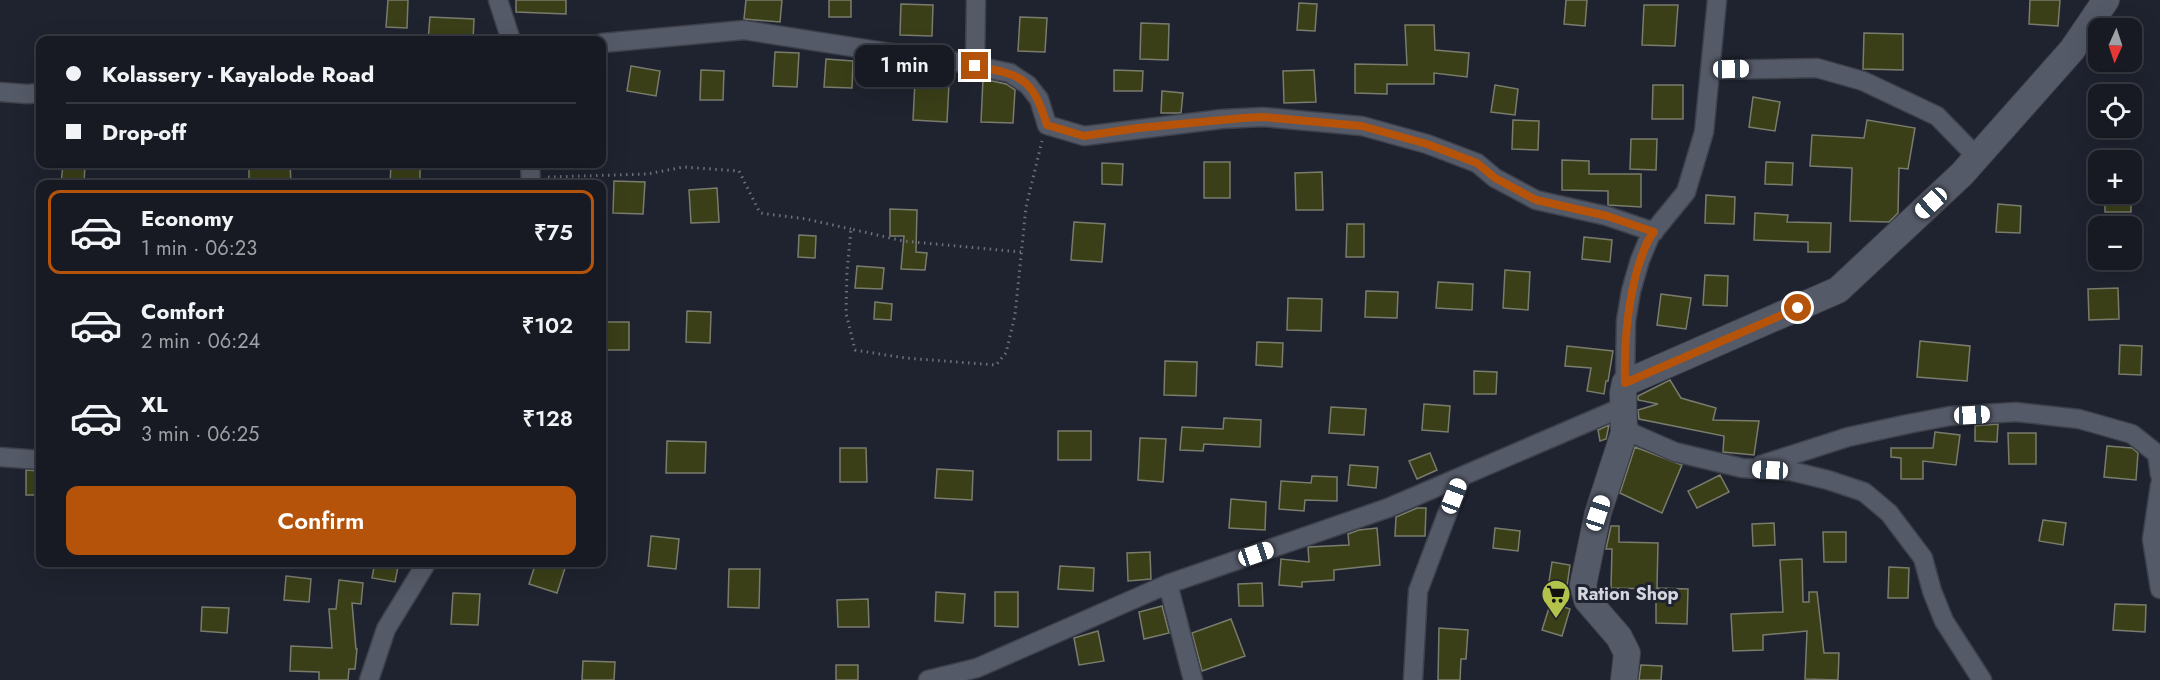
<!DOCTYPE html>
<html lang="en">
<head>
<meta charset="utf-8">
<style>
  :root { --surface:#171a23; --page:#242730; --text:#f1f3f6; --muted:#9ea1a6; --line:#363841; --accent:#b45309 }
  body { margin:0; font-family:Jost,sans-serif; background:var(--page); color:var(--text); height:100vh; display:flex; flex-direction:column; font-size:22px; white-space:nowrap }
  * { box-sizing:border-box; margin:0 }
  p { font-size:20px; color:var(--muted) }
  .icon { flex:none; width:33px; height:33px; fill:none; stroke:currentColor; stroke-width:2; stroke-linecap:round; stroke-linejoin:round }
  .map { position:relative; flex:1; overflow:hidden }
  .drawer { position:absolute; left:36px; top:180px; width:570px; height:387px; display:flex; flex-direction:column; background:var(--surface); border-radius:12px; box-shadow:0 6px 24px #0002,0 0 0 2px var(--line) }
  .drawer>* { flex:none }
  .top-card { position:absolute; left:36px; top:36px; width:570px; height:132px; border-radius:12px; box-shadow:0 6px 24px #0002,0 0 0 2px var(--line); display:grid; align-content:center; height:132px; padding:0 30px; background:var(--surface) }
  .needle { width:39px; rotate:183deg }
  .tools { position:absolute; left:2088px; top:18px; display:grid; gap:12px }
  .tools a { display:grid; place-items:center; width:54px; height:54px; border-radius:12px; background:var(--surface); box-shadow:0 6px 24px #0002,0 0 0 2px var(--line); font-size:30px }
  .end { position:absolute; width:27px; height:27px; margin:-14px; border:8px solid #b45309; background:#fff; box-shadow:0 0 0 3px #fff }
  .from { border-radius:50% }
  .bubble { position:absolute; height:42px; border-radius:12px; background:var(--surface); box-shadow:0 6px 24px #0002,0 0 0 2px var(--line); font-size:20px; font-weight:600; line-height:42px; text-align:center }
  .car { position:absolute; width:18px; height:36px; margin:-18px -9px; border-radius:8px; box-shadow:0 0 4px 2px #0007; background:linear-gradient(#fff 24%,#345 0 40%,#fff 0 76%,#345 0 86%,#fff 0) }
  .top-card b { display:flex; align-items:center; gap:21px; height:57px; font-size:22px }
  .top-card b+b { border-top:2px solid var(--line) }
  .top-card i { width:15px; height:15px; background:var(--text) }
  ul { padding:10px 0 0; list-style:none }
  li { display:flex; align-items:center; gap:18px; height:84px; margin:0 12px 9px; padding:0 18px; border:3px solid transparent; border-radius:12px }
  li div { flex:1 }
  li b { display:block; font-size:22px }
  li em { font-style:normal; font-weight:600 }
  li.active { border-color:var(--accent) }
  li>.icon { width:54px; height:54px; stroke-width:1.5 }
  .action { display:flex; gap:12px; margin-top:auto; padding:12px 30px }
  .action a { flex:1; height:69px; border-radius:12px; background:var(--accent); color:#fff; font-size:24px; font-weight:600; line-height:69px; text-align:center }
  .map>svg:first-child { display:block }
  .building { fill:#3a3f18; stroke:#797c6c; stroke-width:1.5 }
  .lines { fill:none; stroke-linecap:round; stroke-linejoin:round }
  .street-casing { stroke:#3e414b; stroke-width:21 }
  .secondary-casing { stroke:#3e414b; stroke-width:28 }
  .path { stroke:#6c707b; stroke-width:3; stroke-dasharray:1.5 4.5; stroke-linecap:butt }
  .street { stroke:#555a68; stroke-width:18 }
  .secondary { stroke:#555a68; stroke-width:26 }
  .route { stroke:#b45309; stroke-width:8 }
  .labels { text-anchor:middle; dominant-baseline:central; stroke-width:6; stroke-linejoin:round; paint-order:stroke }
  .poi-label { font-size:18px; font-weight:bold; fill:#d3d6df; stroke:#1f232f; text-anchor:start }
</style>
</head>
<body>
<div class="map">
<svg width="2160" height="680" viewBox="0 0 2160 680">
  <rect width="100%" height="100%" fill="#1f232f"/>
  <path class="building" d="M 388,0 L 408,0 L 407,28 L 386,27 Z
    M 516,0 L 566,0 L 566,14 L 516,12 Z
    M 746,0 L 782,0 L 780,22 L 744,19 Z
    M 829,0 L 851,0 L 851,17 L 829,17 Z
    M 1566,0 L 1587,0 L 1585,26 L 1564,24 Z
    M 2030,0 L 2060,0 L 2058,26 L 2029,24 Z
    M 1299,3 L 1317,4 L 1315,31 L 1297,30 Z
    M 901,4 L 933,5 L 932,36 L 900,35 Z
    M 1644,5 L 1678,5 L 1675,46 L 1642,45 Z
    M 430,17 L 474,19 L 473,40 L 428,40 Z
    M 1020,17 L 1047,18 L 1045,52 L 1018,51 Z
    M 1141,23 L 1169,24 L 1168,60 L 1140,59 Z
    M 1405,25 L 1434,25 L 1435,50 L 1469,53 L 1467,77 L 1434,73 L 1434,84 L 1387,84 L 1387,94 L 1355,93 L 1355,64 L 1407,65 Z
    M 1864,33 L 1903,34 L 1903,70 L 1863,69 Z
    M 775,52 L 799,53 L 797,87 L 773,86 Z
    M 826,59 L 853,61 L 852,88 L 824,87 Z
    M 631,66 L 660,71 L 656,96 L 627,91 Z
    M 701,70 L 724,71 L 723,100 L 700,100 Z
    M 1114,70 L 1143,71 L 1142,91 L 1114,91 Z
    M 1314,70 L 1316,102 L 1284,103 L 1283,71 Z
    M 983,79 L 1006,84 L 1015,90 L 1013,123 L 981,122 Z
    M 915,81 L 949,83 L 947,122 L 913,120 Z
    M 1495,85 L 1518,89 L 1515,115 L 1491,112 Z
    M 1653,85 L 1683,85 L 1683,119 L 1652,119 Z
    M 1162,91 L 1183,93 L 1181,113 L 1161,113 Z
    M 1753,97 L 1780,102 L 1775,131 L 1749,127 Z
    M 1513,120 L 1539,121 L 1538,150 L 1512,149 Z
    M 1867,120 L 1915,128 L 1908,169 L 1899,168 L 1898,213 L 1889,222 L 1850,221 L 1852,168 L 1810,166 L 1812,135 L 1864,138 Z
    M 1631,139 L 1657,139 L 1656,170 L 1630,169 Z
    M 1562,160 L 1589,161 L 1589,174 L 1641,174 L 1641,207 L 1608,205 L 1608,191 L 1562,190 Z
    M 1204,162 L 1230,162 L 1230,198 L 1204,198 Z
    M 1766,162 L 1793,163 L 1792,185 L 1765,184 Z
    M 1102,163 L 1123,164 L 1122,185 L 1102,184 Z
    M 63,164 L 85,164 L 84,184 L 61,184 Z
    M 249,164 L 290,164 L 291,183 L 249,183 Z
    M 391,164 L 420,164 L 420,184 L 390,184 Z
    M 1322,172 L 1323,210 L 1296,210 L 1295,173 Z
    M 614,181 L 645,182 L 643,214 L 613,213 Z
    M 717,188 L 719,222 L 691,223 L 689,190 Z
    M 2105,194 L 2131,194 L 2131,212 L 2105,212 Z
    M 1706,195 L 1735,197 L 1734,224 L 1705,223 Z
    M 1998,204 L 2021,206 L 2020,233 L 1996,232 Z
    M 890,209 L 917,210 L 916,252 L 927,253 L 925,270 L 901,269 L 904,236 L 890,236 Z
    M 1755,213 L 1788,215 L 1787,222 L 1831,223 L 1830,252 L 1808,252 L 1808,242 L 1754,240 Z
    M 1074,222 L 1105,224 L 1102,262 L 1071,260 Z
    M 1347,224 L 1364,224 L 1364,257 L 1346,257 Z
    M 799,235 L 816,236 L 815,258 L 798,257 Z
    M 1584,237 L 1612,240 L 1610,262 L 1582,259 Z
    M 857,266 L 884,268 L 882,289 L 855,288 Z
    M 1505,270 L 1530,272 L 1528,310 L 1503,308 Z
    M 1705,275 L 1728,276 L 1727,306 L 1703,305 Z
    M 1438,282 L 1473,284 L 1472,310 L 1436,308 Z
    M 2118,288 L 2119,319 L 2089,320 L 2088,289 Z
    M 1366,291 L 1398,292 L 1397,318 L 1365,317 Z
    M 1661,294 L 1691,298 L 1686,329 L 1657,325 Z
    M 1288,298 L 1322,299 L 1321,331 L 1287,330 Z
    M 875,302 L 892,304 L 891,320 L 874,319 Z
    M 687,311 L 711,312 L 710,343 L 686,342 Z
    M 606,322 L 629,322 L 629,350 L 606,350 Z
    M 1920,341 L 1970,346 L 1967,381 L 1917,377 Z
    M 1257,342 L 1283,343 L 1282,367 L 1256,365 Z
    M 2120,345 L 2142,346 L 2141,375 L 2119,374 Z
    M 1567,346 L 1613,351 L 1608,381 L 1606,381 L 1604,394 L 1587,391 L 1591,368 L 1565,366 Z
    M 1165,361 L 1197,362 L 1196,396 L 1164,395 Z
    M 1474,371 L 1497,372 L 1496,394 L 1474,394 Z
    M 1670,380 L 1681,398 L 1716,408 L 1713,420 L 1759,421 L 1754,455 L 1723,452 L 1724,436 L 1639,419 L 1638,410 L 1658,404 L 1638,400 L 1638,396 Z
    M 1424,404 L 1450,406 L 1448,432 L 1422,430 Z
    M 1331,407 L 1366,409 L 1364,435 L 1329,433 Z
    M 1224,418 L 1261,420 L 1260,447 L 1204,444 L 1203,451 L 1180,450 L 1182,427 L 1223,429 Z
    M 1998,424 L 1997,442 L 1975,441 L 1975,426 Z
    M 1609,425 L 1606,439 L 1600,441 L 1598,430 Z
    M 1058,431 L 1091,431 L 1091,460 L 1058,460 Z
    M 1935,432 L 1960,435 L 1956,465 L 1923,461 L 1923,479 L 1901,479 L 1901,458 L 1891,457 L 1891,448 L 1933,448 Z
    M 2008,433 L 2036,433 L 2036,464 L 2009,464 Z
    M 1140,438 L 1166,439 L 1163,482 L 1138,480 Z
    M 667,441 L 706,442 L 705,473 L 666,473 Z
    M 2107,446 L 2132,448 L 2138,453 L 2136,480 L 2104,477 Z
    M 1635,447 L 1682,465 L 1662,513 L 1620,493 Z
    M 840,448 L 866,448 L 867,482 L 840,482 Z
    M 1430,453 L 1437,470 L 1417,479 L 1409,461 Z
    M 1350,465 L 1378,467 L 1376,488 L 1348,485 Z
    M 937,469 L 973,471 L 972,500 L 935,498 Z
    M 26,470 L 40,471 L 40,495 L 26,495 Z
    M 1720,475 L 1729,492 L 1697,508 L 1688,491 Z
    M 1312,476 L 1337,477 L 1337,501 L 1305,500 L 1304,511 L 1279,509 L 1281,481 L 1311,483 Z
    M 1231,499 L 1266,502 L 1265,530 L 1229,528 Z
    M 1417,508 L 1426,508 L 1425,536 L 1395,536 L 1396,517 Z
    M 2043,520 L 2066,523 L 2063,545 L 2039,541 Z
    M 1774,523 L 1775,545 L 1753,546 L 1752,524 Z
    M 1611,526 L 1619,526 L 1619,542 L 1658,543 L 1657,588 L 1688,589 L 1687,624 L 1656,623 L 1656,589 L 1611,588 L 1612,549 L 1606,549 Z
    M 1377,528 L 1380,565 L 1334,570 L 1334,580 L 1302,582 L 1302,587 L 1279,585 L 1281,559 L 1309,562 L 1308,547 L 1349,545 L 1348,534 L 1359,530 Z
    M 1495,528 L 1520,531 L 1518,551 L 1493,548 Z
    M 1823,532 L 1846,532 L 1846,562 L 1824,562 Z
    M 651,536 L 679,539 L 676,569 L 648,566 Z
    M 1150,552 L 1151,579 L 1128,581 L 1127,553 Z
    M 1802,559 L 1803,602 L 1809,602 L 1809,592 L 1817,592 L 1824,653 L 1839,653 L 1838,680 L 1805,679 L 1807,631 L 1763,635 L 1763,650 L 1733,651 L 1731,614 L 1783,612 L 1780,560 Z
    M 375,562 L 399,562 L 395,582 L 372,578 Z
    M 536,562 L 567,562 L 557,593 L 529,584 Z
    M 1552,562 L 1570,565 L 1564,607 L 1570,609 L 1562,636 L 1542,630 L 1555,589 L 1548,588 Z
    M 1060,566 L 1094,568 L 1093,591 L 1058,589 Z
    M 1889,567 L 1909,568 L 1908,598 L 1888,598 Z
    M 729,569 L 760,569 L 759,608 L 728,607 Z
    M 286,576 L 311,579 L 309,602 L 284,600 Z
    M 339,580 L 363,583 L 361,604 L 352,603 L 356,649 L 357,649 L 355,669 L 349,669 L 348,680 L 319,680 L 319,672 L 290,671 L 291,646 L 332,648 L 329,609 L 336,609 Z
    M 1262,583 L 1263,606 L 1239,606 L 1238,584 Z
    M 936,592 L 965,594 L 963,623 L 935,621 Z
    M 995,592 L 1018,592 L 1018,627 L 995,626 Z
    M 453,593 L 480,594 L 478,625 L 451,624 Z
    M 868,599 L 869,627 L 838,627 L 837,600 Z
    M 2115,604 L 2146,605 L 2145,632 L 2113,630 Z
    M 1162,606 L 1169,633 L 1144,639 L 1139,612 Z
    M 202,607 L 229,608 L 227,633 L 201,631 Z
    M 1231,619 L 1245,656 L 1202,671 L 1192,633 Z
    M 1439,628 L 1468,630 L 1466,659 L 1461,659 L 1460,680 L 1438,680 Z
    M 1098,631 L 1104,661 L 1079,665 L 1074,638 Z
    M 583,661 L 615,662 L 614,680 L 582,680 Z
    M 836,665 L 858,665 L 858,680 L 836,680 Z
    M 1641,665 L 1662,666 L 1661,680 L 1639,680 Z"/>
  <g class="lines">
    <g class="street-casing">
      <path id="street" d="M 498,0 L 511,40
        M 602,43 L 744,30 L 891,53 L 937,58 L 1010,73 L 1028,85 L 1039,99 L 1047,125 L 1084,136 L 1222,119 L 1263,117 L 1362,126 L 1427,144 L 1477,163 L 1495,178 L 1536,200 L 1607,216 L 1654,232
        M 975,66 L 976,0
        M 1710,70 L 1817,68 L 1863,81 L 1937,116 L 1977,157
        M 0,92 L 27,94 L 40,93
        M 530,164 L 531,184
        M 1625,383 L 1626,321 L 1631,291 L 1640,260 L 1650,236 L 1686,192 L 1704,132 L 1717,0
        M 1624,426 L 1634,434 L 1675,452 L 1742,468 L 1791,471 L 1828,480 L 1864,492 L 1889,513 L 1923,558 L 1932,591 L 1944,621 L 1982,680
        M 0,457 L 40,460
        M 1761,465 L 1848,437 L 1908,424 L 1950,416 L 2016,412 L 2079,419 L 2132,434 L 2157,454 L 2160,475
        M 2160,485 L 2152,539 L 2160,589
        M 1168,584 L 1193,680
        M 369,680 L 386,629 L 427,562
        M 928,680 L 977,668 L 1168,584 L 1388,508 L 1623,407
        M 1413,680 L 1418,591 L 1461,477"/>
    </g>
    <g class="secondary-casing">
      <path id="secondary" d="M 1624,680 L 1627,653 L 1619,637 L 1587,600 L 1583,585 L 1598,513 L 1624,433 L 1623,393 L 1625,383 L 1838,290 L 1962,174 L 2072,50 L 2106,0"/>
    </g>
    <path class="path" d="M 548,177 L 647,174 L 684,167 L 739,171 L 760,213 L 806,219 L 851,229
      M 1021,252 L 903,241 L 851,229 L 847,272 L 846,313 L 855,350 L 905,358 L 996,365 L 1006,353 L 1015,315 L 1026,207 L 1042,141"/>
    <use href="#street" class="street"/>
    <use href="#secondary" class="secondary"/>
  </g>
  <g class="lines">
    <path class="route" d="M 975,66 C 1022,75 1032,77 1047,125 L 1084,136 L 1138,128 L 1243,118 L 1263,117 L 1362,126 L 1427,144 L 1477,163 L 1495,178 L 1536,200 L 1607,216 L 1654,232 C 1646,241 1642,255 1638,267 C 1627,306 1624,343 1625,383 L 1798,308"/>
  </g>
  <defs>
    <g id="supermarket-pin" transform="scale(1.5)"><path d="M0 17L-7.5 6A9.5 9.5 0 1 1 7.5 6Z" fill="#b3c24b" stroke="#1f232f"/><path d="M-6-5.5h2.5l.6 2H6L4.5 2H-2.5L-4.4-4H-6ZM-1.5 3.2a1.3 1.3 0 1 0 .1 0ZM3 3.2a1.3 1.3 0 1 0 .1 0Z" fill="#111"/></g>
  </defs>
  <g fill-rule="evenodd">
    <use href="#supermarket-pin" x="1556" y="594"/>
  </g>
  <g class="labels">
    <g class="poi-label">
      <text x="1577" y="594">Ration Shop</text>
    </g>
  </g>
</svg>
<div class="tools">
<a><svg class="needle" viewBox="-14 -14 28 28"><path d="M0-13l5 13h-10z" fill="#e53935"/><path d="M0 13l5-13h-10z" fill="#9ea1a6"/></svg></a>
<a><svg class="icon" aria-label="locate" viewBox="0 0 24 24"><circle cx="12" cy="12" r="6"/><path d="M12 2v4M12 18v4M2 12h4M18 12h4"/></svg></a>
<a>+</a>
<a>−</a>
</div>
<i class="end from" style="left:1798px;top:308px"></i>
<i class="end" style="left:975px;top:66px"></i>
<div class="bubble" style="left:855px;top:45px;width:99px">1 min</div>
<i class="car" style="left:1731px;top:69px;rotate:89deg"></i>
<i class="car" style="left:1931px;top:203px;rotate:227deg"></i>
<i class="car" style="left:1972px;top:415px;rotate:87deg"></i>
<i class="car" style="left:1770px;top:470px;rotate:273deg"></i>
<i class="car" style="left:1454px;top:496px;rotate:21deg"></i>
<i class="car" style="left:1598px;top:513px;rotate:18deg"></i>
<i class="car" style="left:1256px;top:554px;rotate:71deg"></i>
<div class="top-card">
<b><i class="from"></i>Kolassery - Kayalode Road</b>
<b><i></i>Drop-off</b>
</div>
<section class="drawer">
<ul>
<li class="active"><svg class="icon" aria-label="car" viewBox="0 0 24 24"><path d="M5 17H2v-5l4-1 3-4h7l3 4 3 1v5h-3M9 17h6M6 11h13"/><circle cx="7" cy="17" r="2"/><circle cx="17" cy="17" r="2"/></svg><div><b>Economy</b><p>1 min · 06:23</p></div><em>₹75</em></li>
<li><svg class="icon" aria-label="car" viewBox="0 0 24 24"><path d="M5 17H2v-5l4-1 3-4h7l3 4 3 1v5h-3M9 17h6M6 11h13"/><circle cx="7" cy="17" r="2"/><circle cx="17" cy="17" r="2"/></svg><div><b>Comfort</b><p>2 min · 06:24</p></div><em>₹102</em></li>
<li><svg class="icon" aria-label="car" viewBox="0 0 24 24"><path d="M5 17H2v-5l4-1 3-4h7l3 4 3 1v5h-3M9 17h6M6 11h13"/><circle cx="7" cy="17" r="2"/><circle cx="17" cy="17" r="2"/></svg><div><b>XL</b><p>3 min · 06:25</p></div><em>₹128</em></li>
</ul>
<div class="action"><a>Confirm</a></div>
</section>
</div>
</body>
</html>
